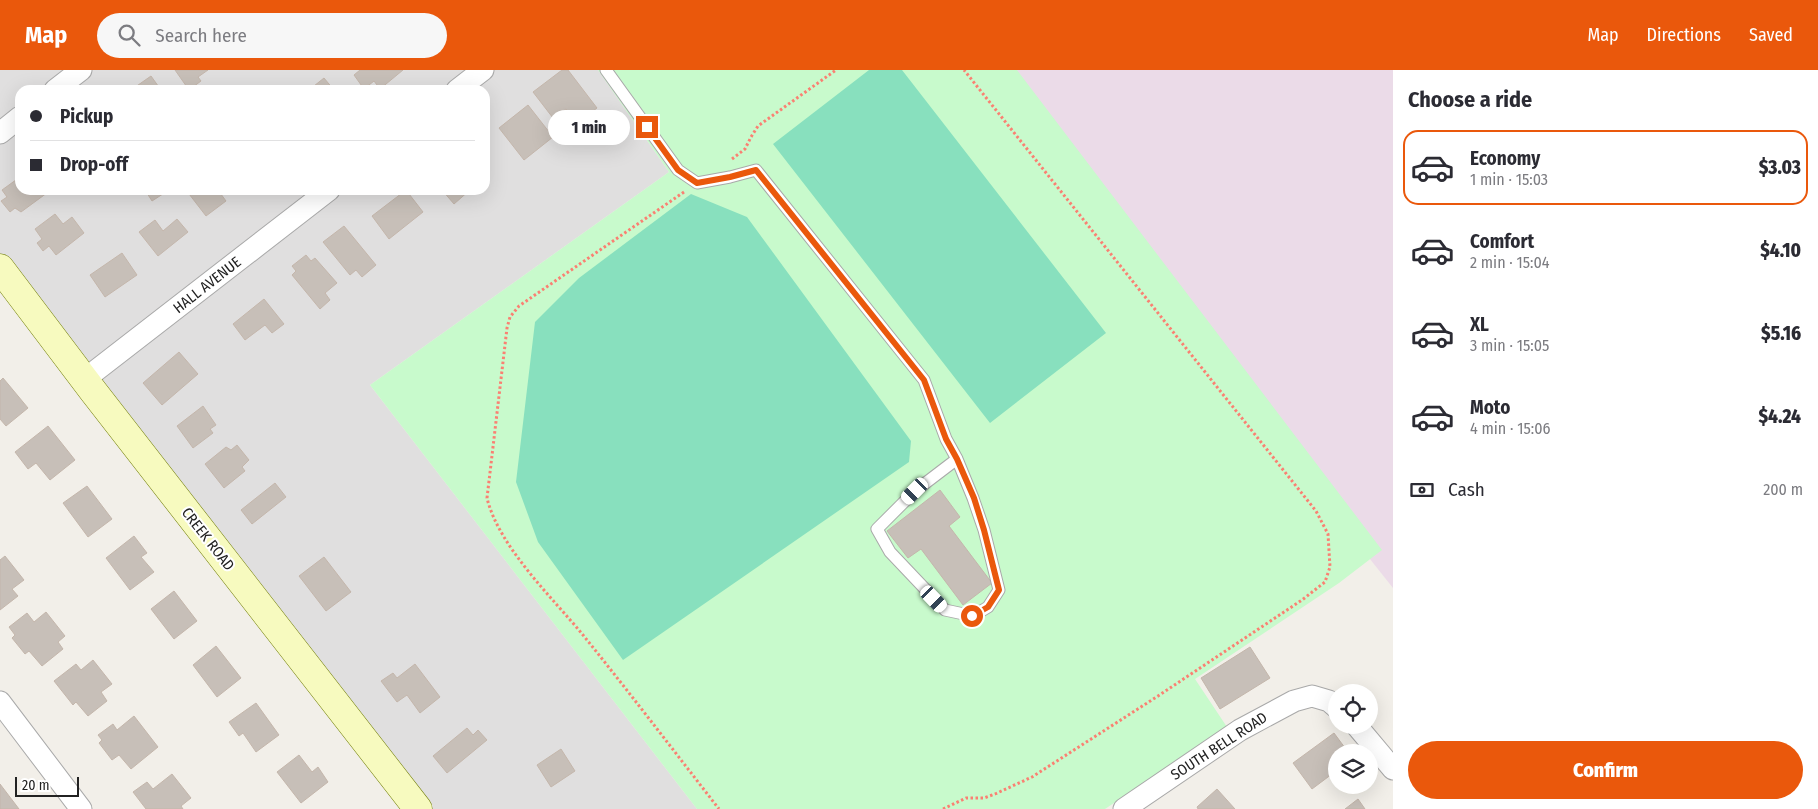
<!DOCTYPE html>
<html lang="en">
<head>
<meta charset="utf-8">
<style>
  :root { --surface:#fff; --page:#f7f7f7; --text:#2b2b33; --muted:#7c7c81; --line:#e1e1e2; --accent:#ea580c }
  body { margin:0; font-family:"Fira Sans Condensed",sans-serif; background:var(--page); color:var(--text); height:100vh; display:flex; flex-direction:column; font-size:19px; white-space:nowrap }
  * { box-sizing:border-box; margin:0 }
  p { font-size:16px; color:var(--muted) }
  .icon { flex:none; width:28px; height:28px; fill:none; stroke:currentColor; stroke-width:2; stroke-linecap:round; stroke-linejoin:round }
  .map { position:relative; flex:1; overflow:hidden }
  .panel { display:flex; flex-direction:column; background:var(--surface); width:425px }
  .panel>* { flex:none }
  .top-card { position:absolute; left:15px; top:15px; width:475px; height:110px; border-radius:15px; box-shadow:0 5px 20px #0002; display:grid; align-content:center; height:110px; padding:0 15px; background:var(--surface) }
  .fabs { position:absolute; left:1328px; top:614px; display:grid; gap:10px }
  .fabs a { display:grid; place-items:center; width:50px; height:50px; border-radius:50%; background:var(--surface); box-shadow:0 5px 20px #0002; font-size:25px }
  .scale { position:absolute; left:15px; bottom:12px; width:64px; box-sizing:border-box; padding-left:5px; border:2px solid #222; border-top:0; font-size:14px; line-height:18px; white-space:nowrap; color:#222; -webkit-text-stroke:4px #fff; paint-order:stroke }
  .end { position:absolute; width:22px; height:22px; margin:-11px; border:6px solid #ea580c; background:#fff; box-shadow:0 0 0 2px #fff }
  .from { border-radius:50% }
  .bubble { position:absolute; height:35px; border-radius:18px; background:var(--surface); box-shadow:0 5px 20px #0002; font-size:16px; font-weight:800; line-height:35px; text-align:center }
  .car { position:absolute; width:15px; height:30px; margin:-15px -8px; border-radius:6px; box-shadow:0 0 4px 1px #0007; background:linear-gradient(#fff 24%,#345 0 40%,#fff 0 76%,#345 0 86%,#fff 0) }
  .top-card b { display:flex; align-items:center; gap:18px; height:48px; font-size:19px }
  .top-card b+b { border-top:1px solid var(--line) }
  .top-card i { width:12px; height:12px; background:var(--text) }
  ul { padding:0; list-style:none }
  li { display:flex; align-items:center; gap:15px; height:75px; margin:0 10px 8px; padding:0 5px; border:2px solid transparent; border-radius:15px }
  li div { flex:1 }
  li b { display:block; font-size:19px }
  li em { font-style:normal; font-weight:800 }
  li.selected { border-color:var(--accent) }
  li>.icon { width:45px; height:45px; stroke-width:1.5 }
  h2 { padding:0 15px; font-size:22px; line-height:60px }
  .pay { display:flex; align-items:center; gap:12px; height:55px; padding:0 15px; font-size:19px }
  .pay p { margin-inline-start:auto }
  .cta { display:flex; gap:10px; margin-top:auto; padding:10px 15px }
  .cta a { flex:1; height:58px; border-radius:30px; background:var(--accent); color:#fff; font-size:20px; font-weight:800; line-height:58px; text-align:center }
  header { display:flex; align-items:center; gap:30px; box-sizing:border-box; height:70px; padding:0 25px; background:var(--accent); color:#fff }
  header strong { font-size:24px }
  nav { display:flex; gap:28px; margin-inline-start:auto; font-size:18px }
  .search { width:350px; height:45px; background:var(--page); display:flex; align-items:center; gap:12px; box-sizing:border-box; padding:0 18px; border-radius:28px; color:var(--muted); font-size:19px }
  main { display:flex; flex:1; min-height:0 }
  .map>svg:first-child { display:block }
  .residential { fill:#e0dfdf; fill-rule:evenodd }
  .industrial { fill:#ebdbe8 }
  .park { fill:#c8facc }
  .pitch { fill:#88e0be }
  .building { fill:#c7bfb8; stroke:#c4b6ab }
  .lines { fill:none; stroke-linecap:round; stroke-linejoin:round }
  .service-casing { stroke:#a9a9a9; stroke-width:13 }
  .minor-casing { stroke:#a9a9a9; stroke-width:23 }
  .secondary-casing { stroke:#707d05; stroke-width:29 }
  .path { stroke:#fa8072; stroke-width:3; stroke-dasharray:2.5 2.5; stroke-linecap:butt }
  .service { stroke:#fff; stroke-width:11 }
  .minor { stroke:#fff; stroke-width:21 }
  .secondary { stroke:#f7fabf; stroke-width:28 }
  .route { stroke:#ea580c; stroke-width:6 }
  .labels { text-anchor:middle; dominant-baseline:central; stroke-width:4; stroke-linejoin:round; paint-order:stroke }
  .street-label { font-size:15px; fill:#222; stroke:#fff }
</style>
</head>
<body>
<header>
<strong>Map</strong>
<div class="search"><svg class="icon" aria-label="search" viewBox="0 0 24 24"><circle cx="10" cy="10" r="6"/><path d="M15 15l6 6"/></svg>Search here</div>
<nav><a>Map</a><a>Directions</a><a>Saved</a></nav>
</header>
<main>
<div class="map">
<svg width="1393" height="739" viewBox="0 0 1393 739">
  <rect width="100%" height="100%" fill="#f2efe9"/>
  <path class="residential" d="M 0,0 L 598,0 L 669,102 L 370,315 L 697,739 L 419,739 L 0,198 ZM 20,20 L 485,20 L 485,120 L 20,120 Z"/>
  <path class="industrial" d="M 1000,0 L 1393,0 L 1393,518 L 1017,45 Z"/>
  <path class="park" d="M 598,0 L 1017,0 L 1382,480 L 1339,513 L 1195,609 L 1227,657 L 1105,739 L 697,739 L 370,315 L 669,102 Z"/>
  <path class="pitch" d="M 869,0 L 902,0 L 1106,263 L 990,353 L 773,74 Z
    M 691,124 L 747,147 L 911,371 L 909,392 L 623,590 L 538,472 L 516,412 L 535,252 L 579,208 Z"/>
  <path class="building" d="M 175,0 L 208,0 L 198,7 L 201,11 L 189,20 Z
    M 360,0 L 403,0 L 380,19 L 374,11 L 364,19 L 354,5 Z
    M 562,0 L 568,0 L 597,38 L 577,53 L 566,39 L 553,48 L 533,22 Z
    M 151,6 L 161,20 L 131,20 Z
    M 324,8 L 334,20 L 309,20 Z
    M 528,35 L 553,67 L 524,90 L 499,58 Z
    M 20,107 L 20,120 L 51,120 L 21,142 L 15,138 L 10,142 L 1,131 L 7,127 L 2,120 Z
    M 145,120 L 169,120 L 152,131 Z
    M 186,120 L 218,120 L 226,131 L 206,146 Z
    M 406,120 L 423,142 L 389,169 L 372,146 Z
    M 442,120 L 470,120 L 454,134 Z
    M 55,144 L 63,154 L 72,147 L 84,163 L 56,185 L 49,176 L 43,181 L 37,173 L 42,169 L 35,159 Z
    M 177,149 L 188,162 L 158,186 L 139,162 L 155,150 L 163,161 Z
    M 344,156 L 376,195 L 362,207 L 356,200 L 350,205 L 323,172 Z
    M 122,183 L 137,205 L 105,227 L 90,205 Z
    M 306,185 L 311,191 L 315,188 L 337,213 L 325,223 L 330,230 L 320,239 L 292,205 L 296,201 L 292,196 Z
    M 264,229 L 284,254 L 272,263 L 265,255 L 245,270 L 233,254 Z
    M 179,282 L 198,304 L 162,335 L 143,313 Z
    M 3,308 L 28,338 L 6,356 L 0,349 L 0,311 Z
    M 203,336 L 216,355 L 210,359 L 213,363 L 193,378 L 177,356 Z
    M 48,356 L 75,390 L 50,410 L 36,393 L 28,399 L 15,382 Z
    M 237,375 L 249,390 L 242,397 L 245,401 L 224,418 L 205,394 L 226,377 L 231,380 Z
    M 275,413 L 286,427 L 252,454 L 241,440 Z
    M 87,416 L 112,449 L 88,467 L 63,433 Z
    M 940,420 L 960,447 L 949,456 L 992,513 L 963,535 L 921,479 L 908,488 L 887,461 Z
    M 134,466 L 147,483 L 141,487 L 154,502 L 130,520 L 106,488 Z
    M 5,486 L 24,510 L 12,519 L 18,526 L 0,540 L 0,490 Z
    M 324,487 L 351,522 L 326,541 L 299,506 Z
    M 174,521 L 197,551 L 174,569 L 151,539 Z
    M 46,542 L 65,566 L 58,572 L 63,579 L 42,596 L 29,581 L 25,584 L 12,568 L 15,565 L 9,557 L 27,543 L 34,552 Z
    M 216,576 L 241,608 L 217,627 L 193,595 Z
    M 1250,577 L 1270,608 L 1220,639 L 1201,608 Z
    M 93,590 L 112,614 L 101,622 L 107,631 L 88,646 L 76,632 L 73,635 L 54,611 L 76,594 L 81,600 Z
    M 415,594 L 440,627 L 420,643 L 407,625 L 397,632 L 381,611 L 393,603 L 397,608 Z
    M 256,633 L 279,665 L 256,682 L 243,663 L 239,666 L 229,652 Z
    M 134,646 L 158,677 L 131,699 L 119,685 L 112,690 L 99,673 L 102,670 L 98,665 L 113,654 L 117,660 Z
    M 467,658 L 473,665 L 478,660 L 487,670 L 447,703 L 433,686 Z
    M 1334,663 L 1348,682 L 1336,682 L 1336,701 L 1312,719 L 1293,693 Z
    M 561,679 L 575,701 L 551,717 L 537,695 Z
    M 299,685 L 312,702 L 318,697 L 328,712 L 301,733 L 277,702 Z
    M 172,704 L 191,728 L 181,736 L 183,739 L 146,739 L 133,722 L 147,712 L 153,719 Z
    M 0,714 L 19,739 L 0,739 Z
    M 1217,719 L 1235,739 L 1198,739 L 1197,737 Z
    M 1358,729 L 1365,739 L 1345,739 Z"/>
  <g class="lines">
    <g class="service-casing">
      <path id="service" d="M 606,0 L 678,100 L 697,113 L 730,107 L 756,100 L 924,310 L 946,369 L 957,389 L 973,428 L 984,460 L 999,520 L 988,537 L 973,546 L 945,540 L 890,482 L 877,459 L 915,421 L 957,389"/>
    </g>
    <g class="minor-casing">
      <path id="minor" d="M 55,20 L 81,0
        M 457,20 L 483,0
        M 0,63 L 20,47
        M 85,309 L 329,120
        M 0,632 L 81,739
        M 1356,655 L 1393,699
        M 1124,739 L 1240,660 L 1294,631 L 1312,626 L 1329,631 L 1336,637"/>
    </g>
    <g class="secondary-casing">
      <path id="secondary" d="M 0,198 L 93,321 L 418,739"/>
    </g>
    <path class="path" d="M 732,89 L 745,79 L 751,67 L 758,56 L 836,0
      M 684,122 L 519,236 L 510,247 L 507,258 L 487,428 C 499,477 551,526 583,565 C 629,622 674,681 719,739
      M 943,739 L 966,728 L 984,728 L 995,724 L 1032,707 L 1158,626 L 1302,530 L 1325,512 L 1330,497 L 1328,464 L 1316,441 L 964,0"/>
    <use href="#service" class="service"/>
    <use href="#minor" class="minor"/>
    <use href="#secondary" class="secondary"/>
  </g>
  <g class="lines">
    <path class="route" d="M 647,57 L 678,100 L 697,113 L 730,107 L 756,100 L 924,310 L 946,369 L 957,389 L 974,428 L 984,460 L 999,520 L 988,537 L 972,546"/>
  </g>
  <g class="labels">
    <g class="street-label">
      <text transform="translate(207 215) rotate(-38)">HALL AVENUE</text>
      <text transform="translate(208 469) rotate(52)">CREEK ROAD</text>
      <text transform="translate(1219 676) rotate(-33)">SOUTH BELL ROAD</text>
    </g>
  </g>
</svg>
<div class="fabs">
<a><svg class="icon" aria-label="locate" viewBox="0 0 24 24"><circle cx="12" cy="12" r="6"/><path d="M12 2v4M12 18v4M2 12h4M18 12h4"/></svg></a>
<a><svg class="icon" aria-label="layers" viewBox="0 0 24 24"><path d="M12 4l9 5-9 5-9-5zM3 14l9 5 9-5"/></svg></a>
</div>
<div class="scale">20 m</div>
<i class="end from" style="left:972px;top:546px"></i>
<i class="end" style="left:647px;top:57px"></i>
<div class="bubble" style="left:548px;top:40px;width:82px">1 min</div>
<i class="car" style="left:915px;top:421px;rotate:225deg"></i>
<i class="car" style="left:934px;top:529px;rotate:136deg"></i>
<div class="top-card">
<b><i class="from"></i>Pickup</b>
<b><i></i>Drop-off</b>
</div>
</div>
<section class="panel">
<h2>Choose a ride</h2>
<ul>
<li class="selected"><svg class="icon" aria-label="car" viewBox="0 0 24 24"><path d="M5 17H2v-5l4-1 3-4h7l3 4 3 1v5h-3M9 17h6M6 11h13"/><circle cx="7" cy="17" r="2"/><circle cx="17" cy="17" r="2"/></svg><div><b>Economy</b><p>1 min · 15:03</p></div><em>$3.03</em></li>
<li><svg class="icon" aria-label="car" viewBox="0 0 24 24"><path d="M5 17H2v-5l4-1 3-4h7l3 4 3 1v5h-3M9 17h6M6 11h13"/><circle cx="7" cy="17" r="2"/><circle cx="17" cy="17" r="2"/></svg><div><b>Comfort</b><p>2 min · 15:04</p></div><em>$4.10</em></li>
<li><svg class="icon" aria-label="car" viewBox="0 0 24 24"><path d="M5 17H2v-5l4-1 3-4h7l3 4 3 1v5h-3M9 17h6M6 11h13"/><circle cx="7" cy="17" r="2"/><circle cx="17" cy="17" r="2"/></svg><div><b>XL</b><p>3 min · 15:05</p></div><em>$5.16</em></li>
<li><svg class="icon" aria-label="car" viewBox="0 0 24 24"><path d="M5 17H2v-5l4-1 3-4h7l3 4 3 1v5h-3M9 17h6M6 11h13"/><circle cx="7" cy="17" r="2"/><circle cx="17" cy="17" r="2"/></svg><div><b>Moto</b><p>4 min · 15:06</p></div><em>$4.24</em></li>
</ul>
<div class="pay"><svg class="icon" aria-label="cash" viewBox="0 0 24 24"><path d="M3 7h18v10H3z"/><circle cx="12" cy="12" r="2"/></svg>Cash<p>200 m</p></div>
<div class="cta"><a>Confirm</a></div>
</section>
</main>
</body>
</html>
